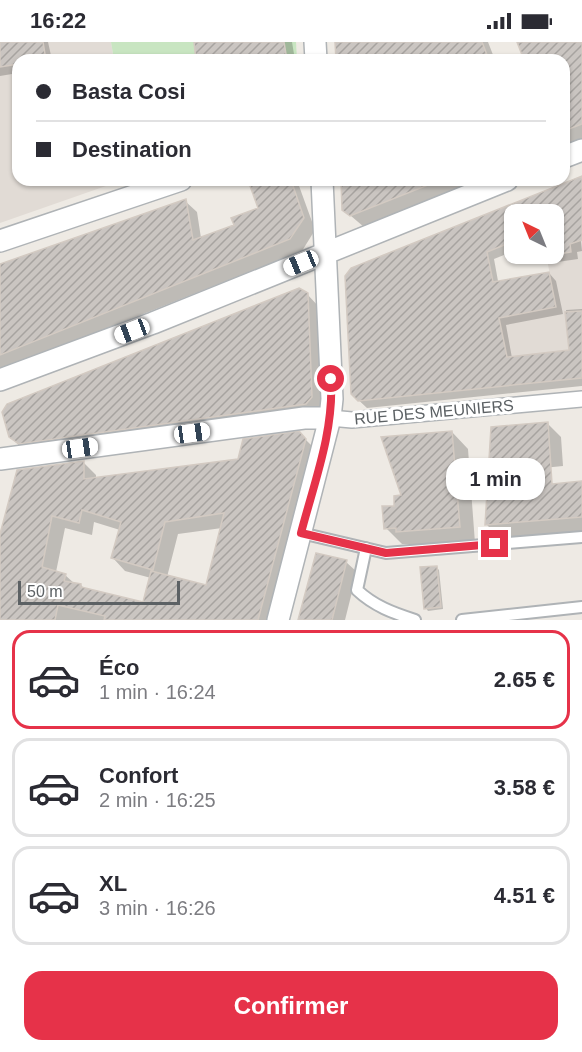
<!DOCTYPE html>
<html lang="fr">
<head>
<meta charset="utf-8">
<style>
  :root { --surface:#fff; --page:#f2f2f3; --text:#2b2b33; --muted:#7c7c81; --line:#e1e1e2; --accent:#e63249 }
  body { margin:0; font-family:Helvetica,sans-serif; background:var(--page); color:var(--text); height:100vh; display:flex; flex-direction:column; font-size:22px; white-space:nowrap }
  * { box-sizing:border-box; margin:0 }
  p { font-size:20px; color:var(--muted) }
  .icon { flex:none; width:33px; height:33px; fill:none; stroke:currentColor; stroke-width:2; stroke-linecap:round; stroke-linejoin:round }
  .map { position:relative; height:578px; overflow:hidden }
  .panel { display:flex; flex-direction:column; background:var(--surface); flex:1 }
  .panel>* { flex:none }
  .guide { position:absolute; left:12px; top:12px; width:558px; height:132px; border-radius:18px; box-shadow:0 2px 4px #0004; display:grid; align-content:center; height:132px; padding:0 24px; background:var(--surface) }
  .needle { width:39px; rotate:317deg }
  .controls { position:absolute; left:504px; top:162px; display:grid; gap:12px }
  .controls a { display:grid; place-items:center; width:60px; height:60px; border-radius:12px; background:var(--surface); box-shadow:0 2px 4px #0004; font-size:30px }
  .scale { position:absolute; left:18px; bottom:15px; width:162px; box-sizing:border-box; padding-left:6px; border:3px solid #5c6164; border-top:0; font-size:16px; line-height:21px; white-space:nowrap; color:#5c6164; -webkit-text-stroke:4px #fff; paint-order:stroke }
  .end { position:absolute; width:27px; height:27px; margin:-14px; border:8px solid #e63249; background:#fff; box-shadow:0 0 0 3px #fff }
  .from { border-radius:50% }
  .bubble { position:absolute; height:42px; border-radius:18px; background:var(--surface); box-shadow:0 2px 4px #0004; font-size:20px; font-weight:700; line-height:42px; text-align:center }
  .car { position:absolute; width:18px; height:36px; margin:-18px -9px; border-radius:8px; box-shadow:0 0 4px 2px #0007; background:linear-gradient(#fff 24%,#345 0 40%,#fff 0 76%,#345 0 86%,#fff 0) }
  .guide b { display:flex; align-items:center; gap:21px; height:57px; font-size:22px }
  .guide b+b { border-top:2px solid var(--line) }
  .guide i { width:15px; height:15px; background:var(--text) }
  ul { padding:10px 0 0; list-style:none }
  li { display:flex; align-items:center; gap:18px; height:99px; margin:0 12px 9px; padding:0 12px; border:3px solid var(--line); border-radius:18px }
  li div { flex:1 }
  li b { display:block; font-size:22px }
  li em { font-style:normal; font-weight:700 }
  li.selected { border-color:var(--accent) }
  li>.icon { width:54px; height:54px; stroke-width:1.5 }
  .button { display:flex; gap:12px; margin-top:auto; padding:12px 24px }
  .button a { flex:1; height:69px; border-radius:18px; background:var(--accent); color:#fff; font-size:24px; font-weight:700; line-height:69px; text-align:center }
  .status { display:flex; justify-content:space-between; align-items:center; height:42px; padding:0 30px; background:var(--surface); direction:ltr }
  .status svg { height:16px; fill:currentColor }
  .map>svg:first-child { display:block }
  .education { fill:#e1dbd5 }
  .pitch { fill:#c8e5c1 }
  .shadow { fill:#0003; fill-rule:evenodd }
  .building { fill:url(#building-hatch); stroke:#d3cac2; stroke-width:1.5; fill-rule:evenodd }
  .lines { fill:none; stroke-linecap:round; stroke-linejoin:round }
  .service-casing { stroke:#afb3b6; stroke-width:14 }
  .pedestrian-casing { stroke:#afb3b6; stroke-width:18 }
  .minor-casing { stroke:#afb3b6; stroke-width:24 }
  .service { stroke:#fff; stroke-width:10 }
  .pedestrian { stroke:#fff; stroke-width:15 }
  .minor { stroke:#fff; stroke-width:21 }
  .route { stroke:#e63249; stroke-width:8 }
  .labels { text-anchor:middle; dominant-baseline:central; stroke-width:6; stroke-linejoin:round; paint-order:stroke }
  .street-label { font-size:16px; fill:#5c6164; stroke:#fff }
</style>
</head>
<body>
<div class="status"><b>16:22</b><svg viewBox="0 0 49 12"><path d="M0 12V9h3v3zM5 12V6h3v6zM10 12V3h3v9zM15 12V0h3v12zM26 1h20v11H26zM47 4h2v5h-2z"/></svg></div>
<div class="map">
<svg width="582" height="578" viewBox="0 0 582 578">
  <defs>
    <pattern id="building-hatch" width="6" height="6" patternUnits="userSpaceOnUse" patternTransform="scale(1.5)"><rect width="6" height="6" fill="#cac5c1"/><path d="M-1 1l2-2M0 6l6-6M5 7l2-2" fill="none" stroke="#a7a3a0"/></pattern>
  </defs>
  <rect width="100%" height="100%" fill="#eeeae4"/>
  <path class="education" d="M 0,0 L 111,0 L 114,18 L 18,18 L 18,138 L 123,138 L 0,181 Z
    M 582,183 L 582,336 L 512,343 L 499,276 L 556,265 L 546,212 L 554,212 L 554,187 Z"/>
  <path class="pitch" d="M 111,0 L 296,0 L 297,18 L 114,18 Z"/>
  <path class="shadow" d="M 0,0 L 48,0 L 52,18 L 18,18 L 18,31 L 0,34 Z
    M 195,0 L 292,0 L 295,18 L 198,18 Z
    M 337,0 L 488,0 L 495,18 L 337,18 Z
    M 518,0 L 582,0 L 582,98 L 564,105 L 564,18 L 506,18 L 523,11 Z
    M 582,135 L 582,192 L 580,192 L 582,209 L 577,210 L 578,217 L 544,222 L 535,212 L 554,212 L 554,172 L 514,172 L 514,209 L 494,217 L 498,239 L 507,239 L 549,231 L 556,239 L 563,272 L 506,283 L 512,316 L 571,310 L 566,268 L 582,267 L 582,344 L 367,366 L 352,352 L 347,234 Z
    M 263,138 L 295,138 L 298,141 L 315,188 L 302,209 L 2,328 L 0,327 L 0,224 L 185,159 L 197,170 L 201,196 L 236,183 L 260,167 Z
    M 342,138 L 482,138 L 364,185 L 344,168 Z
    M 307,252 L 320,266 L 324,368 L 24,408 L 10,395 Z
    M 547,381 L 561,395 L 563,424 L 504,430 Z
    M 452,390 L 468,407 L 475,501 L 414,506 L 410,502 L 402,502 L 386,486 L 403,455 Z
    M 299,391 L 312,404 L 274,578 L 0,578 L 0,498 L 83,420 L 96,433 L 96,437 L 239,419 ZM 94,480 L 120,488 L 113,516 L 125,529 L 151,536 L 144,562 L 85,548 L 81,543 L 75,542 L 65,533 L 56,530 L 65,486 L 92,493 ZM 222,486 L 207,545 L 167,535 L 178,492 Z
    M 582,441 L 582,492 L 503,499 L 486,482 Z
    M 317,513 L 346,520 L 357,530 L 345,578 L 300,578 Z
    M 436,525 L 439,528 L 443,567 L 428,569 L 426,566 Z"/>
  <path class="building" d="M 0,0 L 43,0 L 46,18 L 18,18 L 18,22 L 0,25 Z
    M 194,0 L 284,0 L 287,18 L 196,18 Z
    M 335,0 L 482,0 L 489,18 L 336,18 Z
    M 517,0 L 582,0 L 582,82 L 564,89 L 564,18 L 524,18 Z
    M 582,134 L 582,198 L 570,202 L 571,210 L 554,213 L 554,172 L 514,172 L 514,199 L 487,210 L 493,240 L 549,230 L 556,265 L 499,276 L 507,315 L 569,308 L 565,270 L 582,269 L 582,336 L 358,359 L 351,352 L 345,234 L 351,226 Z
    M 258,138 L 291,138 L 304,176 L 290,197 L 0,313 L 0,222 L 186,157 L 193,198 L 234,183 L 231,176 L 258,166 L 249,141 Z
    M 341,138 L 438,138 L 438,139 L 350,174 L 342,168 Z
    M 299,246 L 308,251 L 312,355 L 306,362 L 19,402 L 9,395 L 2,370 L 7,362 Z
    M 548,380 L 552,442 L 582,439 L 582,475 L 485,483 L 491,385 Z
    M 299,389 L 306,397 L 258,578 L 104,578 L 105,574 L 58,563 L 55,578 L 0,578 L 0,492 L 17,428 L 84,419 L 84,437 L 238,417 L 243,397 ZM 82,468 L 121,480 L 111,516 L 153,528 L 165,480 L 224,471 L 206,543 L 151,529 L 143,560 L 81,545 L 81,542 L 64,539 L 66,532 L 42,525 L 52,474 L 79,481 Z
    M 452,389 L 460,485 L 396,490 L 396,486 L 384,487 L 382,464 L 394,464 L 394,454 L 401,453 L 381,395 Z
    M 316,511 L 347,518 L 332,578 L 298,578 Z
    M 437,524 L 441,565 L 424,567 L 420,525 Z"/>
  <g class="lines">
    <g class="service-casing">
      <path id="service" d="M 301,491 L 386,511 L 582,495
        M 366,506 L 357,548 C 374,564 393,571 415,578
        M 462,578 L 582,565"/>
    </g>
    <g class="pedestrian-casing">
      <path id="pedestrian" d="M 330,376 L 352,378 L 582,357"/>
    </g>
    <g class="minor-casing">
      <path id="minor" d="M 315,0 L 316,18
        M 564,115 L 582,108
        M 0,199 L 181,138
        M 0,338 L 153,281 L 507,138
        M 0,417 L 304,376 L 330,376
        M 278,578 L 330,376 L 332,357 L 322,138"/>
    </g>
    <use href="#service" class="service"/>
    <use href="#pedestrian" class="pedestrian"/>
    <use href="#minor" class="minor"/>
  </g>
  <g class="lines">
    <path class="route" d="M 331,337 C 334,390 314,441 301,491 L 386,511 L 495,502"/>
  </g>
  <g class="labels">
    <g class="street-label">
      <text transform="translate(434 370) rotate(-5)">RUE DES MEUNIERS</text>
    </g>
  </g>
</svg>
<div class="controls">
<a><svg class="needle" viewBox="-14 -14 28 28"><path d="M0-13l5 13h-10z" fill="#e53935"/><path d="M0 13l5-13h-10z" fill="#7c7c81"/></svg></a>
</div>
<div class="scale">50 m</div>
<i class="end from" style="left:331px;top:337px"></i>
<i class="end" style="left:495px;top:502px"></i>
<div class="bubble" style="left:446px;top:416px;width:99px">1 min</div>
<i class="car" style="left:301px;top:221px;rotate:248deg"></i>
<i class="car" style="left:132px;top:289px;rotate:249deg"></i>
<i class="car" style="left:192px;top:391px;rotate:82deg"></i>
<i class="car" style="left:80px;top:406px;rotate:82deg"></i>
<div class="guide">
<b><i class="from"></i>Basta Cosi</b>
<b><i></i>Destination</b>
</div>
</div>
<section class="panel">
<ul>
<li class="selected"><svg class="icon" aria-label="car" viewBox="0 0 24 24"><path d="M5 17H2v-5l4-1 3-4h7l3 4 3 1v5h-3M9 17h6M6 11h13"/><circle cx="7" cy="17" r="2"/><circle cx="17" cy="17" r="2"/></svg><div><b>Éco</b><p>1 min · 16:24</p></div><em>2.65 €</em></li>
<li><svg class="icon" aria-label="car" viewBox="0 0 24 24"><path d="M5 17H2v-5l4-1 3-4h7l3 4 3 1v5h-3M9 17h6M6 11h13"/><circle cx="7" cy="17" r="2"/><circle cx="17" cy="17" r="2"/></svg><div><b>Confort</b><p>2 min · 16:25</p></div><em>3.58 €</em></li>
<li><svg class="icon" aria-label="car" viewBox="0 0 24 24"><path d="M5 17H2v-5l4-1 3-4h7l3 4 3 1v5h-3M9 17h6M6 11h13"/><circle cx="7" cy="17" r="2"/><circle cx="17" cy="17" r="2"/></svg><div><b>XL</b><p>3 min · 16:26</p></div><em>4.51 €</em></li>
</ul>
<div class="button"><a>Confirmer</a></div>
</section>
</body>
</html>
